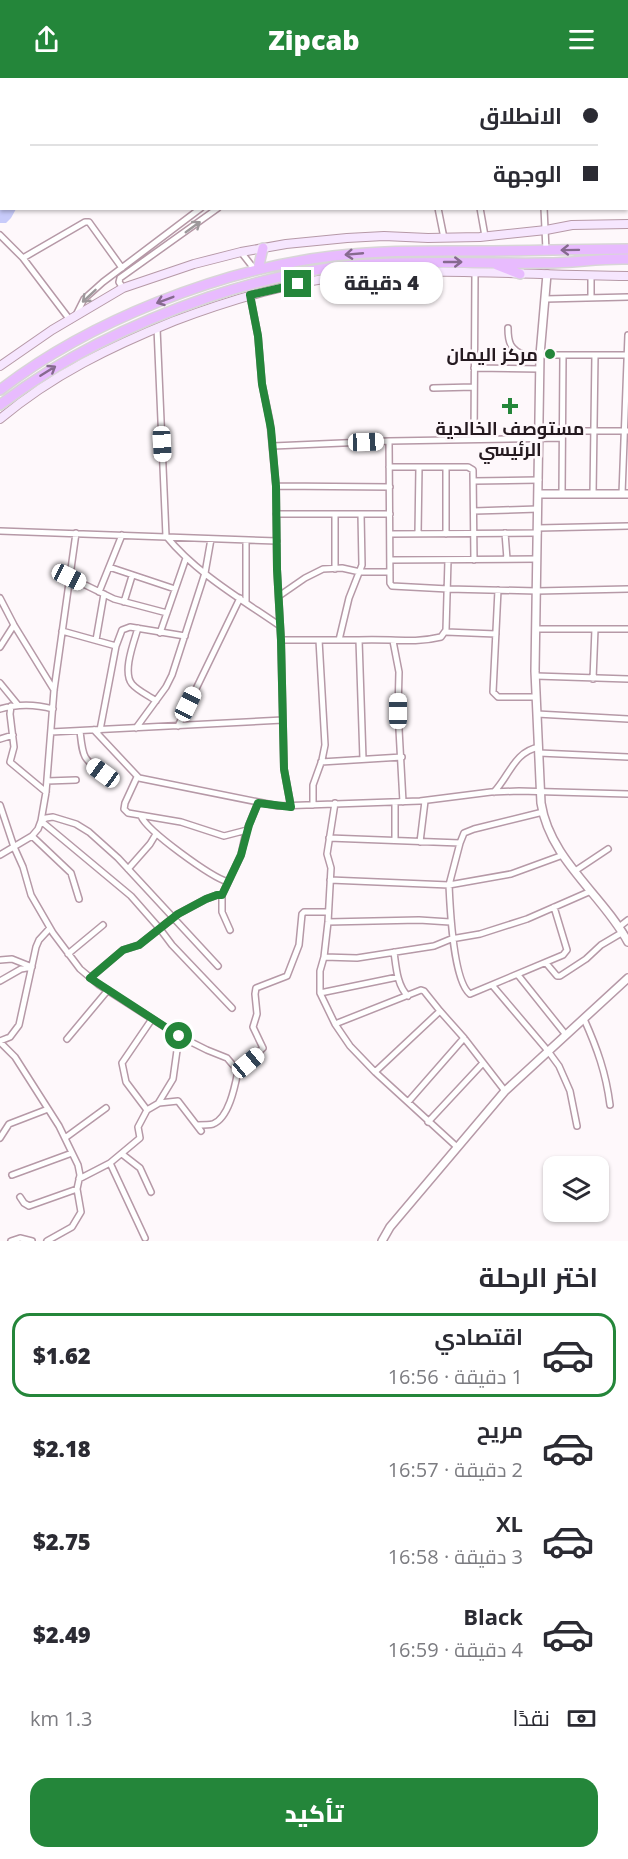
<!DOCTYPE html>
<html lang="ar">
<head>
<meta charset="utf-8">
<style>
  :root { --surface:#fff; --page:#f7f7f7; --text:#2b2b33; --muted:#7c7c81; --line:#e1e1e2; --accent:#24863a }
  body { margin:0; font-family:"Open Sans",Cairo,sans-serif; background:var(--page); color:var(--text); direction:rtl; height:100vh; display:flex; flex-direction:column; font-size:22px; white-space:nowrap }
  * { box-sizing:border-box; margin:0 }
  p { font-size:20px; color:var(--muted) }
  .icon { flex:none; width:33px; height:33px; fill:none; stroke:currentColor; stroke-width:2; stroke-linecap:round; stroke-linejoin:round }
  .map { position:relative; height:1163px; overflow:hidden; direction:ltr }
  .side { display:flex; flex-direction:column; background:var(--surface); flex:1 }
  .side>* { flex:none }
  .guide { position:absolute; left:0px; top:0px; width:628px; height:132px; box-shadow:0 2px 4px #0004; direction:rtl; display:grid; align-content:center; height:132px; padding:0 30px; background:var(--surface) }
  .buttons { position:absolute; left:543px; top:1078px; display:grid; gap:12px }
  .buttons a { display:grid; place-items:center; width:66px; height:66px; border-radius:12px; background:var(--surface); box-shadow:0 2px 4px #0004; font-size:30px }
  .end { position:absolute; width:27px; height:27px; margin:-14px; border:8px solid #24863a; background:#fff; box-shadow:0 0 0 3px #fff }
  .from { border-radius:50% }
  .bubble { position:absolute; height:42px; border-radius:18px; background:var(--surface); box-shadow:0 2px 4px #0004; font-size:20px; font-weight:800; line-height:42px; text-align:center; direction:rtl }
  .car { position:absolute; width:18px; height:36px; margin:-18px -9px; border-radius:8px; box-shadow:0 0 4px 2px #0007; background:linear-gradient(#fff 24%,#345 0 40%,#fff 0 76%,#345 0 86%,#fff 0) }
  .guide b { display:flex; align-items:center; gap:21px; height:57px; font-size:22px }
  .guide b+b { border-top:2px solid var(--line) }
  .guide i { width:15px; height:15px; background:var(--text) }
  ul { padding:0; list-style:none }
  li { display:flex; align-items:center; gap:18px; height:84px; margin:0 12px 9px; padding:0 18px; border:3px solid transparent; border-radius:18px }
  li div { flex:1 }
  li b { display:block; font-size:22px }
  li em { font-style:normal; font-weight:800 }
  li.current { border-color:var(--accent) }
  li>.icon { width:54px; height:54px; stroke-width:1.5 }
  h2 { padding:0 30px; font-size:27px; line-height:72px }
  .pay { display:flex; align-items:center; gap:15px; height:66px; padding:0 30px; font-size:22px }
  .pay p { margin-inline-start:auto }
  .cta { display:flex; gap:12px; margin-top:auto; padding:12px 30px }
  .cta a { flex:1; height:69px; border-radius:18px; background:var(--accent); color:#fff; font-size:24px; font-weight:800; line-height:69px; text-align:center }
  header { display:flex; justify-content:space-between; align-items:center; height:78px; padding:0 30px; background:var(--accent); color:#fff; font-size:27px; font-weight:800 }
  .map>svg:first-child { display:block }
  .water { fill:#c8cbfa }
  .lines { fill:none; stroke-linecap:round; stroke-linejoin:round }
  .minor-casing { stroke:#b699a7; stroke-width:8 }
  .tertiary-casing { stroke:#b699a7; stroke-width:10 }
  .secondary-casing { stroke:#b699a7; stroke-width:10 }
  .trunk-casing { stroke:#d8d6d7; stroke-width:12 }
  .minor { stroke:#fff; stroke-width:5 }
  .tertiary { stroke:#fff; stroke-width:7 }
  .secondary { stroke:#f6e6fe; stroke-width:8 }
  .trunk { stroke:#e8bbfe; stroke-width:9 }
  .oneway { stroke:#9d989b }
  .oneway2 { stroke:#866a8f }
  .route { stroke:#24863a; stroke-width:8 }
  .poi-dot { fill:#24863a; stroke:#fef8fb; stroke-width:2 }
  .labels { text-anchor:middle; dominant-baseline:central; stroke-width:5; stroke-linejoin:round; paint-order:stroke }
  .poi-label { font-size:18px; font-weight:bold; fill:#251a20; stroke:#fef8fb; text-anchor:end }
</style>
</head>
<body>
<header><svg class="icon" aria-label="menu" viewBox="0 0 24 24"><path d="M4 6h16M4 12h16M4 18h16"/></svg>Zipcab<svg class="icon" aria-label="share" viewBox="0 0 24 24"><path d="M12 15V3M7 8l5-5 5 5M5 13v7h14v-7"/></svg></header>
<div class="map">
<svg width="628" height="1163" viewBox="0 0 628 1163">
  <rect width="100%" height="100%" fill="#fef8fb"/>
  <path class="water" d="M 0,0 L 90,0 L 88,2 L 2,2 L 2,70 L 0,71 Z
    M 127,0 L 243,0 L 242,2 L 126,1 Z
    M 0,108 L 1,110 L 2,130 L 16,131 L 11,140 L 6,145 L 0,145 Z"/>
  <g class="lines">
    <g class="minor-casing">
      <path id="minor" d="M 489,0 L 492,2
        M 581,0 L 583,2
        M 253,2 L 254,0
        M 373,2 L 375,0
        M 385,2 L 387,0
        M 527,2 L 528,0
        M 551,2 L 565,0
        M 627,54 L 628,54
        M 438,130 L 444,160
        M 480,130 L 485,158
        M 544,130 L 546,172
        M 0,157 L 23,180 L 70,242
        M 241,174 L 255,192
        M 23,180 L 85,144 L 89,144 L 122,190
        M 123,210 L 119,204 L 120,200 L 218,130
        M 250,217 L 258,258 L 262,306 L 270,344 L 276,408 L 277,491 L 281,562 L 284,691 L 291,729
        M 591,220 L 591,198
        M 545,221 L 628,219
        M 76,237 L 84,221 L 103,204 L 201,130
        M 157,250 L 166,458 C 196,495 241,521 280,548
        M 508,250 C 508,264 510,272 525,277 L 627,277
        M 474,290 L 540,291
        M 433,310 L 474,309
        M 562,353 L 628,353
        M 474,361 L 475,195
        M 389,363 L 390,505 L 392,508 L 448,511 L 537,513 L 628,511
        M 273,368 L 389,363 L 562,360
        M 389,389 L 468,389 L 473,392 L 474,482
        M 446,389 L 446,456
        M 474,403 L 539,402
        M 276,408 L 390,409
        M 562,416 L 563,277
        M 593,416 L 595,277
        M 622,416 L 628,257
        M 474,433 L 538,431
        M 276,436 L 390,436
        M 335,436 L 335,491
        M 538,450 L 628,448
        M 0,453 L 277,463
        M 505,455 L 507,481
        M 390,456 L 538,455
        M 418,456 L 419,389
        M 390,482 L 537,481
        M 109,489 L 175,511
        M 69,499 L 114,521 L 167,535
        M 498,512 L 493,614 L 498,619 L 536,619
        M 99,514 L 122,457
        M 279,518 L 305,500 L 323,491 L 342,490 L 360,494 L 390,494
        M 0,520 L 14,547 L 54,612
        M 124,524 L 132,498
        M 246,524 L 246,462
        M 138,550 C 134,564 122,594 132,606 C 138,613 148,617 156,623
        M 536,551 L 628,551
        M 62,553 L 116,568
        M 446,554 L 496,556
        M 160,555 L 186,480
        M 96,562 L 104,516
        M 281,562 L 359,562 C 387,560 413,566 441,559 L 446,552 L 448,482
        M 339,562 L 349,520 L 362,487 L 361,436
        M 359,562 L 363,681
        M 393,563 L 399,594 L 398,633 L 403,724
        M 0,569 L 14,547
        M 536,598 L 628,601
        M 593,601 L 595,551
        M 0,605 L 18,627
        M 11,628 L 10,636 L 14,669 L 10,684 L 46,714
        M 0,631 C 17,626 35,626 53,631
        M 537,636 L 628,641
        M 178,648 L 240,520
        M 136,650 L 166,609 L 172,597 L 205,495 L 211,461
        M 94,652 L 139,700 L 278,728 L 420,723 L 491,714 L 519,713 L 628,716
        M 100,652 L 116,568 L 122,552 L 130,549 L 185,558
        M 80,653 C 83,679 82,680 103,695
        M 51,654 L 283,642
        M 0,661 L 13,657
        M 539,675 L 628,679
        M 321,684 L 402,679
        M 137,699 L 125,725 L 124,731 L 128,735 L 181,744 L 224,758 L 247,752
        M 47,703 L 76,702
        M 494,714 C 510,697 514,674 539,669
        M 395,724 L 395,762
        M 335,725 L 327,776 L 331,790 L 328,844 L 324,879 L 320,893 L 320,915 L 335,946 L 350,968 L 375,994 L 457,1069
        M 0,727 L 14,769 L 23,789 L 31,817 L 53,855 L 80,891 L 99,907 L 179,958 L 207,972 L 227,980 L 238,993 C 235,1008 229,1040 213,1046 C 209,1047 202,1047 198,1047
        M 313,727 L 313,707 L 322,682 L 325,667 L 319,562
        M 141,738 C 147,753 211,799 228,804
        M 32,758 L 71,795 L 79,821
        M 329,760 L 460,765 L 449,807 L 511,796 L 563,777
        M 420,764 L 425,723
        M 460,765 L 464,755 L 474,751 L 543,734
        M 0,777 L 32,758 L 38,751 L 41,743 L 46,714 L 54,612 L 76,455
        M 128,791 L 150,766 L 156,756
        M 575,793 L 608,771
        M 330,802 L 449,807 C 450,829 453,903 470,916 L 563,877 L 567,872 L 554,829
        M 328,844 L 419,842 L 450,844
        M 619,849 L 628,842
        M 230,852 L 222,834 L 222,817 L 241,777 L 246,754 L 258,725
        M 394,874 C 396,888 397,908 408,918
        M 68,876 L 103,847
        M 324,879 L 357,880 L 434,868 L 451,861 L 480,856 L 527,841 L 591,813
        M 0,882 L 12,881 L 32,889 L 21,891 L 0,903
        M 546,885 L 557,898 L 560,898 L 586,881 L 601,867 L 623,854
        M 218,888 L 118,780 L 89,754 L 76,746 L 53,739 L 46,740 L 41,743 L 131,818 L 160,851 L 172,867 L 232,930
        M 518,897 L 566,957
        M 90,900 L 123,872 L 139,867 L 178,836 L 206,821 L 217,817 L 222,817
        M 492,907 L 548,973 L 559,988 L 570,1013 L 577,1048
        M 320,915 L 398,899
        M 152,941 L 122,985 L 126,1004 L 147,1032 L 159,1025 L 178,1023 L 201,1053
        M 584,941 C 597,970 606,995 610,1027
        M 335,946 L 421,912 L 424,913 L 440,933 L 464,960 L 505,1013
        M 67,961 L 108,912
        M 0,963 L 10,959 L 19,947 L 36,869 L 39,862 L 50,850
        M 0,964 L 15,979 L 59,1048 L 78,1087 L 80,1097 L 77,1111 L 81,1134 L 72,1149 L 47,1163
        M 238,993 L 263,970 L 253,949 L 257,936 L 255,916 L 256,910 L 287,898 L 299,867 L 302,836 L 304,834 L 328,834
        M 375,994 L 440,933
        M 159,1024 L 173,1001 L 179,958
        M 408,1024 L 464,960
        M 428,1044 L 483,985
        M 0,1060 L 9,1046 L 48,1031
        M 65,1060 L 106,1030
        M 122,1076 L 140,1090 L 151,1114
        M 110,1085 L 145,1160
        M 12,1097 L 72,1075
        M 79,1101 L 110,1085 L 140,1060 L 138,1049 L 147,1032
        M 20,1119 L 24,1125 L 29,1128 L 77,1111
        M 11,1163 L 20,1160 L 32,1163"/>
    </g>
    <g class="tertiary-casing">
      <path id="tertiary" d="M 547,196 L 540,277 L 535,593 L 541,725 C 550,782 602,816 628,864
        M 538,416 L 628,416
        M 382,1163 L 390,1149 L 505,1013 L 628,900"/>
    </g>
    <g class="secondary-casing">
      <path id="secondary" d="M 0,288 L 52,252 L 123,210 L 194,186 L 241,174 L 286,166 L 347,160 L 384,158 L 428,160 L 480,159 L 546,152 L 572,147 L 628,146
        M 0,341 C 52,297 112,268 174,243 C 233,221 292,203 355,197 C 445,189 537,198 628,198"/>
    </g>
    <g class="trunk-casing">
      <path id="trunk" d="M 497,187 L 520,196
        M 258,191 L 263,170
        M 0,312 C 89,243 221,191 333,178 C 381,172 430,173 478,173 C 528,173 578,171 628,171
        M 0,327 C 64,278 133,245 209,219 C 257,203 305,191 355,187 C 419,182 483,186 546,185 C 574,185 601,180 628,181"/>
    </g>
    <use href="#minor" class="minor"/>
    <use href="#tertiary" class="tertiary"/>
    <use href="#secondary" class="secondary"/>
    <use href="#trunk" class="trunk"/>
  </g>
  <defs><path id="oneway-shaft" d="M-6 0H5M1.5-3L5.5 0L1.5 3" fill="none" stroke-width="1.6" stroke-linecap="round" stroke-linejoin="round" transform="scale(1.5)"/></defs>
  <g class="oneway">
    <use href="#oneway-shaft" transform="translate(193 149) rotate(-36)"/>
    <use href="#oneway-shaft" transform="translate(89 218) rotate(137)"/>
  </g>
  <g class="oneway2">
    <use href="#oneway-shaft" transform="translate(570 172) rotate(179)"/>
    <use href="#oneway-shaft" transform="translate(354 176) rotate(175)"/>
    <use href="#oneway-shaft" transform="translate(453 184)"/>
    <use href="#oneway-shaft" transform="translate(165 222) rotate(159)"/>
    <use href="#oneway-shaft" transform="translate(48 293) rotate(-32)"/>
  </g>
  <g class="lines">
    <path class="route" d="M 179,958 L 90,900 L 123,872 L 139,867 L 178,836 L 206,821 L 217,817 L 222,817 L 241,777 L 249,747 L 258,725 L 291,729 L 284,691 L 281,562 L 277,491 L 276,408 L 271,351 L 262,306 L 258,258 L 250,217 L 298,206"/>
  </g>
  <g class="poi-dot">
    <circle cx="550" cy="276" r="6"/>
    <path d="M507 319h6v6h6v6h-6v6h-6v-6h-6v-6h6z"/>
  </g>
  <g class="labels">
    <g class="poi-label">
      <text x="538" y="276">مركز اليمان</text>
      <text x="510" y="350" text-anchor="middle">مستوصف الخالدية<tspan x="510" dy="21">الرئيسي</tspan></text>
    </g>
  </g>
</svg>
<div class="buttons">
<a><svg class="icon" aria-label="layers" viewBox="0 0 24 24"><path d="M12 4l9 5-9 5-9-5zM3 14l9 5 9-5"/></svg></a>
</div>
<i class="end from" style="left:179px;top:958px"></i>
<i class="end" style="left:298px;top:206px"></i>
<div class="bubble" style="left:320px;top:184px;width:123px">4 دقيقة</div>
<i class="car" style="left:366px;top:364px;rotate:88deg"></i>
<i class="car" style="left:162px;top:366px;rotate:177deg"></i>
<i class="car" style="left:69px;top:499px;rotate:116deg"></i>
<i class="car" style="left:188px;top:626px;rotate:26deg"></i>
<i class="car" style="left:398px;top:633px;rotate:0deg"></i>
<i class="car" style="left:103px;top:695px;rotate:306deg"></i>
<i class="car" style="left:248px;top:985px;rotate:50deg"></i>
<div class="guide">
<b><i class="from"></i>الانطلاق</b>
<b><i></i>الوجهة</b>
</div>
</div>
<section class="side">
<h2>اختر الرحلة</h2>
<ul>
<li class="current"><svg class="icon" aria-label="car" viewBox="0 0 24 24"><path d="M5 17H2v-5l4-1 3-4h7l3 4 3 1v5h-3M9 17h6M6 11h13"/><circle cx="7" cy="17" r="2"/><circle cx="17" cy="17" r="2"/></svg><div><b>اقتصادي</b><p>1 دقيقة · 16:56</p></div><em>$1.62</em></li>
<li><svg class="icon" aria-label="car" viewBox="0 0 24 24"><path d="M5 17H2v-5l4-1 3-4h7l3 4 3 1v5h-3M9 17h6M6 11h13"/><circle cx="7" cy="17" r="2"/><circle cx="17" cy="17" r="2"/></svg><div><b>مريح</b><p>2 دقيقة · 16:57</p></div><em>$2.18</em></li>
<li><svg class="icon" aria-label="car" viewBox="0 0 24 24"><path d="M5 17H2v-5l4-1 3-4h7l3 4 3 1v5h-3M9 17h6M6 11h13"/><circle cx="7" cy="17" r="2"/><circle cx="17" cy="17" r="2"/></svg><div><b>XL</b><p>3 دقيقة · 16:58</p></div><em>$2.75</em></li>
<li><svg class="icon" aria-label="car" viewBox="0 0 24 24"><path d="M5 17H2v-5l4-1 3-4h7l3 4 3 1v5h-3M9 17h6M6 11h13"/><circle cx="7" cy="17" r="2"/><circle cx="17" cy="17" r="2"/></svg><div><b>Black</b><p>4 دقيقة · 16:59</p></div><em>$2.49</em></li>
</ul>
<div class="pay"><svg class="icon" aria-label="cash" viewBox="0 0 24 24"><path d="M3 7h18v10H3z"/><circle cx="12" cy="12" r="2"/></svg>نقدًا<p>1.3 km</p></div>
<div class="cta"><a>تأكيد</a></div>
</section>
</body>
</html>
